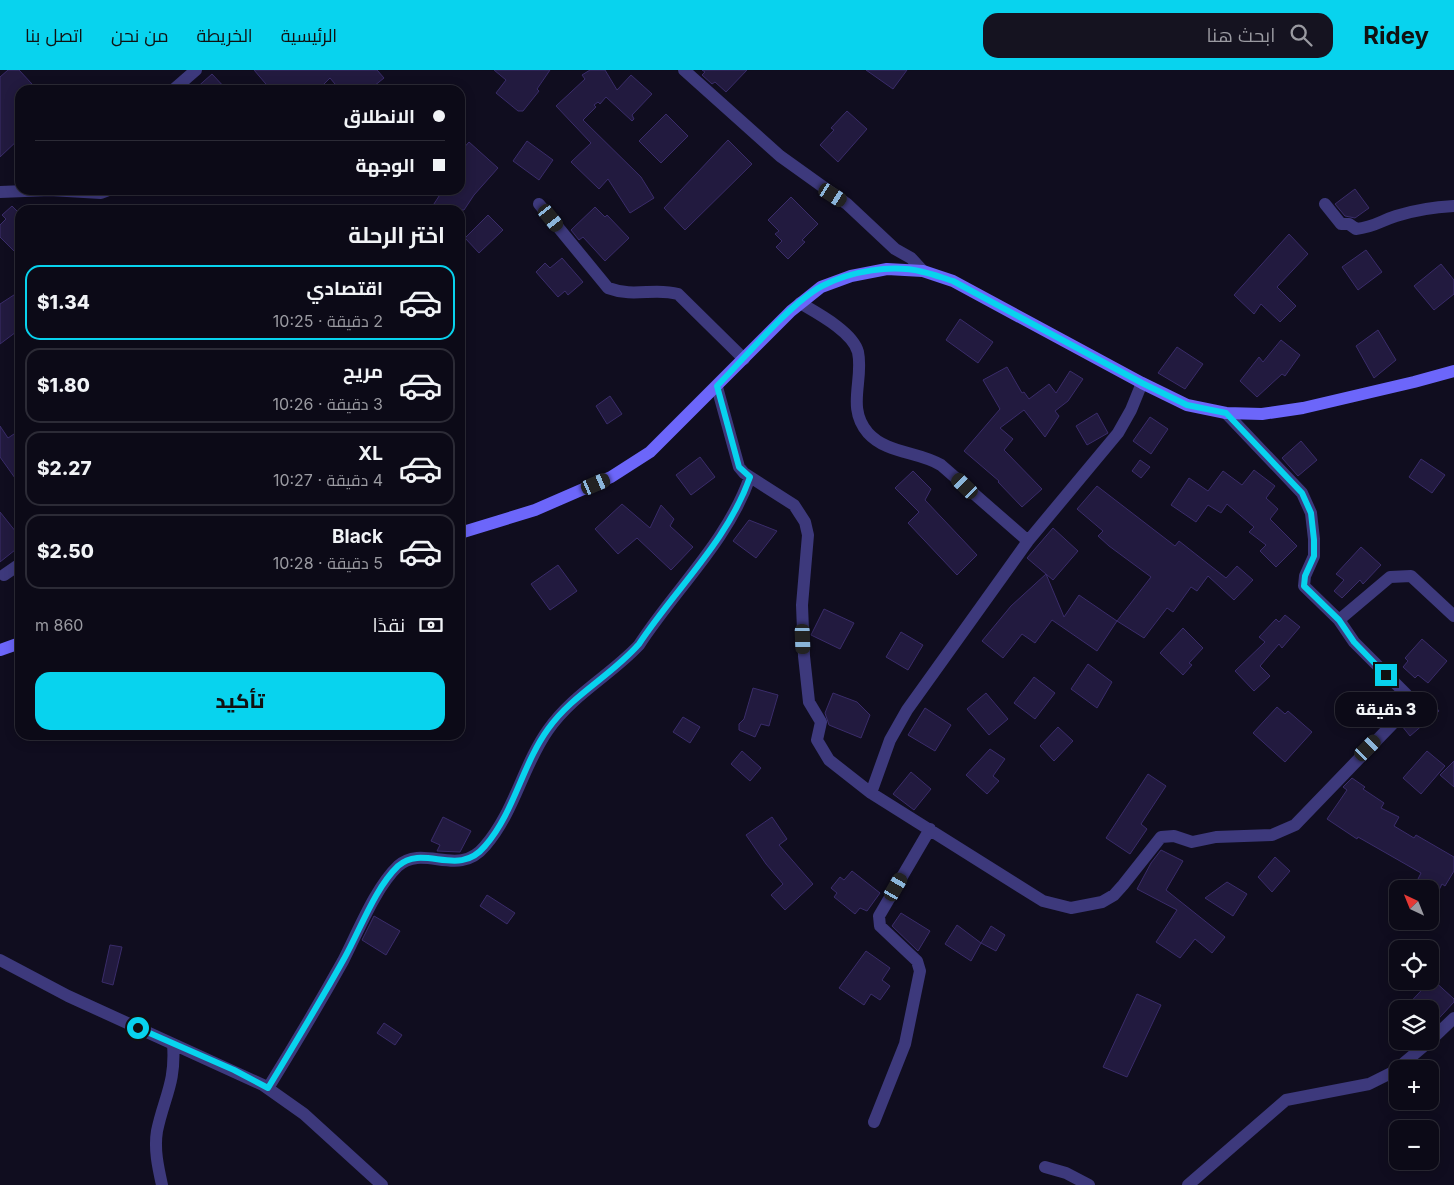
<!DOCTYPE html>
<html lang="ar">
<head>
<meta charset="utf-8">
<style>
  :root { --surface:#0c0a17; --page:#151320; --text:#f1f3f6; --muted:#9a9aa1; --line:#2c2b36; --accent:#08d3ee }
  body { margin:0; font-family:Inter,Cairo,sans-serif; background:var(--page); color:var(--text); direction:rtl; height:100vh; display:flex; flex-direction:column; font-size:19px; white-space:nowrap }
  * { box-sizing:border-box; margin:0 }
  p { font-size:16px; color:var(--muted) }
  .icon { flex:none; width:28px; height:28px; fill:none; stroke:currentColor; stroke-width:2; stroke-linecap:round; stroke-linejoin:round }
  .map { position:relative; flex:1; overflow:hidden; direction:ltr }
  .drawer { position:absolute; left:15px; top:135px; width:450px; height:535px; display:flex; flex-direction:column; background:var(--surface); border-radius:15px; box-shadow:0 2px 12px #0003,0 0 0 1px var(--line); direction:rtl }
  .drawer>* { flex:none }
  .banner { position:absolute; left:15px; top:15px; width:450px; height:110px; border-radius:15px; box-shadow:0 2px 12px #0003,0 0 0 1px var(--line); direction:rtl; display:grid; align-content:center; height:110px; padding:0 20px; background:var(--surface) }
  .needle { width:32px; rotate:317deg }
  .controls { position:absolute; left:1389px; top:810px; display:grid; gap:10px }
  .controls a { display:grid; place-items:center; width:50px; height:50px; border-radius:10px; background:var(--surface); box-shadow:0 2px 12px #0003,0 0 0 1px var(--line); font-size:25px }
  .end { position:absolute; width:22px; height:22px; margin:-11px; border:6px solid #08d3ee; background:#111; box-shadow:0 0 0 2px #111 }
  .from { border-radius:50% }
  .bubble { position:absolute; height:35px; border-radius:15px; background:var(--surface); box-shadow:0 2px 12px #0003,0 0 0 1px var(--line); font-size:16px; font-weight:800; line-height:35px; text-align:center; direction:rtl }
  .car { position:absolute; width:15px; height:30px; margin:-15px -8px; border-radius:6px; box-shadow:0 0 4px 1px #0007; background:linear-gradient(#222 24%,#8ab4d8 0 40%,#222 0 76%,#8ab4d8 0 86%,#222 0) }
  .banner b { display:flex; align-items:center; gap:18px; height:48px; font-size:19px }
  .banner b+b { border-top:1px solid var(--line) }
  .banner i { width:12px; height:12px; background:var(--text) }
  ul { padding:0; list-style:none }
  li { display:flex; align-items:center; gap:15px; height:75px; margin:0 10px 8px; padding:0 10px; border:2px solid var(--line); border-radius:15px }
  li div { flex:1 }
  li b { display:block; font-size:19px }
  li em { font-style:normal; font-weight:800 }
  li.current { border-color:var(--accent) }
  li>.icon { width:45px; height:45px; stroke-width:1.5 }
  h2 { padding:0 20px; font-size:22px; line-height:60px }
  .pay { display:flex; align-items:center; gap:12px; height:55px; padding:0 20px; font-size:19px }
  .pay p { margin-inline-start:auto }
  .button { display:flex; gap:10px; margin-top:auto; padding:10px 20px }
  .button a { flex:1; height:58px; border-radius:15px; background:var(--accent); color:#111; font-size:20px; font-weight:800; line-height:58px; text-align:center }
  header { display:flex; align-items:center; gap:30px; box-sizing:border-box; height:70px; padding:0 25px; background:var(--accent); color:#111 }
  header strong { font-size:24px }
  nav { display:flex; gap:28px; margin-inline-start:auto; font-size:18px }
  .search { width:350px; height:45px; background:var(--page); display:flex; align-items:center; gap:12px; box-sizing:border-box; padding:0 18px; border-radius:15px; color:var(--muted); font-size:19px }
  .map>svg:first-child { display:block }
  .building { fill:#221a3f; stroke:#3a2c6a }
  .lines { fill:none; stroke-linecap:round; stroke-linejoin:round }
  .street { stroke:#3d397c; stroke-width:12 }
  .secondary { stroke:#6c66fa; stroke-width:12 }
  .route { stroke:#08d3ee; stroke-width:6 }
</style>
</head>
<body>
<header>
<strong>Ridey</strong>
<div class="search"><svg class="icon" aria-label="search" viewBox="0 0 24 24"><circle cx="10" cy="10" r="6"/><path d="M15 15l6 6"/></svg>ابحث هنا</div>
<nav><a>الرئيسية</a><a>الخريطة</a><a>من نحن</a><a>اتصل بنا</a></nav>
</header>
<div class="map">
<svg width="1454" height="1115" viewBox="0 0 1454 1115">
  <rect width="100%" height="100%" fill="#100d1f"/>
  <path class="building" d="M 8,0 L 19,0 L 32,14 L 25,20 L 20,20 L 20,68 L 0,87 L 0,7 Z
    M 254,0 L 377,0 L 384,8 L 369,20 L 340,20 L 330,8 L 318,20 L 271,20 Z
    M 494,0 L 550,0 L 537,19 L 539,21 L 523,41 L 518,41 L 496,23 L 506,10 Z
    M 590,0 L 605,0 L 617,20 L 631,5 L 652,24 L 632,45 L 634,49 L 632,51 L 606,27 L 600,34 L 598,32 L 594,35 L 596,37 L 583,50 L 641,107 L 654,128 L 630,143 L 608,109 L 599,119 L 571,92 L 591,73 L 556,36 L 585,9 L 582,5 Z
    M 702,0 L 747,0 L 726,22 L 715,12 L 712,14 L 702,5 L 705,2 Z
    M 866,0 L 907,0 L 893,19 Z
    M 212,4 L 227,20 L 194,20 Z
    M 847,41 L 867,59 L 838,92 L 820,75 L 834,60 L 831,58 Z
    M 666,44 L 688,66 L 661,93 L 639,71 Z
    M 728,70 L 752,94 L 685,160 L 664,138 Z
    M 527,71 L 553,90 L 539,110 L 513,91 Z
    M 469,72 L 498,98 L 474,125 L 464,140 L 430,140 L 443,120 L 460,120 L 460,82 Z
    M 1355,119 L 1369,138 L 1355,148 L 1345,146 L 1335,134 Z
    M 791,127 L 818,154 L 802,170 L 805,172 L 788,189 L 776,177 L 782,171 L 775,164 L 779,161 L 768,150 Z
    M 12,136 L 20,144 L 20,187 L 0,167 L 0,155 L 6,149 L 2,145 Z
    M 595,137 L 605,147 L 607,145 L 629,168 L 605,191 L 583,167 L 579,170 L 571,160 Z
    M 488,145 L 503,160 L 479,183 L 465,168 Z
    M 1289,164 L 1308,184 L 1277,217 L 1296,236 L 1280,252 L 1261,234 L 1254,244 L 1234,225 Z
    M 1366,180 L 1382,202 L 1358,220 L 1342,197 Z
    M 562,188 L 583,212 L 568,225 L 565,221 L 558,227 L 536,202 L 545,193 L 550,198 Z
    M 1441,194 L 1454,210 L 1454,224 L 1434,240 L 1414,216 Z
    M 20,221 L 20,259 L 0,274 L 0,234 Z
    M 960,249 L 993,272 L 978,293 L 946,270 Z
    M 1378,260 L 1396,290 L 1374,308 L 1356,276 Z
    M 1281,270 L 1300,285 L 1285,306 L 1282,304 L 1257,327 L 1240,311 L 1259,287 L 1263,292 Z
    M 1177,277 L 1203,294 L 1185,319 L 1158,303 Z
    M 1007,297 L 1022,323 L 1024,322 L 1029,329 L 1049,314 L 1056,323 L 1070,301 L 1083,309 L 1068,331 L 1055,341 L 1059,346 L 1045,367 L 1024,340 L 1000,358 L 1013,369 L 1004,380 L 1042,419 L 1022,437 L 998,412 L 999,411 L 964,381 L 1000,339 L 983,310 Z
    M 610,326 L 622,344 L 607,354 L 596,336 Z
    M 1097,343 L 1108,363 L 1087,375 L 1076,356 Z
    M 1150,347 L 1168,359 L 1151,384 L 1133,371 Z
    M 0,356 L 8,368 L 20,360 L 20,415 L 0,387 Z
    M 1301,371 L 1317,390 L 1298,406 L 1282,388 Z
    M 700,387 L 715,407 L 691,425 L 676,405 Z
    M 1421,389 L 1445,405 L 1432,423 L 1409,407 Z
    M 1140,390 L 1150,397 L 1141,408 L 1132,401 Z
    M 1254,400 L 1275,416 L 1266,428 L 1278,439 L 1270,449 L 1297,476 L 1276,497 L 1260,481 L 1266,475 L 1249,462 L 1254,457 L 1227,434 L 1221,443 L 1208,435 L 1196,452 L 1171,435 L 1189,408 L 1208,421 L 1223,401 L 1242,415 Z
    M 913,401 L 931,419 L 925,430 L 977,485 L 957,505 L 908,453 L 919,442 L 895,418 Z
    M 1097,416 L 1175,476 L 1179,471 L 1226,508 L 1237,496 L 1253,510 L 1234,530 L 1208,506 L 1197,521 L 1191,517 L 1173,542 L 1167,538 L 1144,568 L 1117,551 L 1151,507 L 1109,476 L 1098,466 L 1103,461 L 1077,439 Z
    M 622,434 L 650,458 L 661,435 L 674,449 L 670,456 L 693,477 L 671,500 L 637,468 L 618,484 L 595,459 Z
    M 0,442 L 20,467 L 20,476 L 0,492 Z
    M 749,450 L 777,461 L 756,488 L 733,471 Z
    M 1053,458 L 1078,481 L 1053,510 L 1027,488 Z
    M 1361,477 L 1381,495 L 1363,514 L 1360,510 L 1342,528 L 1334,521 L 1344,510 L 1336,504 Z
    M 558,495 L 577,521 L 550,540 L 531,514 Z
    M 1046,504 L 1064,547 L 1079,525 L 1117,551 L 1097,581 L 1052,550 L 1035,573 L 1022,564 L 1003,588 L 982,571 L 1011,536 Z
    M 824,539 L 854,553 L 840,579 L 811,565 Z
    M 1285,545 L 1300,557 L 1282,578 L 1279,574 L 1260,596 L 1270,606 L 1254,621 L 1235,601 L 1265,572 L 1259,567 L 1276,549 L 1279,552 Z
    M 1183,558 L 1203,578 L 1189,593 L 1192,595 L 1183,605 L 1160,583 Z
    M 901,562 L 923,575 L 908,600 L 886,587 Z
    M 1422,569 L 1447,591 L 1428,613 L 1418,605 L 1415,608 L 1403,597 L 1408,591 L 1405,588 Z
    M 1088,594 L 1112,612 L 1097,638 L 1071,619 Z
    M 1034,607 L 1055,623 L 1035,649 L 1014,633 Z
    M 753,618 L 778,625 L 769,656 L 761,654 L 755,667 L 739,660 L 739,654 L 744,649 Z
    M 833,623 L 857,632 L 870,645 L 861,668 L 829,655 L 825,643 Z
    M 986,623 L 1008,649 L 989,665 L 967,639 Z
    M 1430,630 L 1439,641 L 1410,666 L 1402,656 Z
    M 1277,637 L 1285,644 L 1288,641 L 1312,662 L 1285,692 L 1253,663 Z
    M 925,638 L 951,655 L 935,681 L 908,665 Z
    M 683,647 L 700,657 L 690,673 L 673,662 Z
    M 1058,657 L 1073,671 L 1054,691 L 1040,676 Z
    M 990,679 L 1005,689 L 993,706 L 999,711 L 987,724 L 966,705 Z
    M 742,681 L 761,698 L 750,711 L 731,694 Z
    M 1427,681 L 1445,696 L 1421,724 L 1403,708 Z
    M 1454,691 L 1454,717 L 1440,705 Z
    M 911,702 L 931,719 L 914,740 L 893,724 Z
    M 1148,704 L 1166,716 L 1141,754 L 1147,759 L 1130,784 L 1106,768 Z
    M 1352,708 L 1365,717 L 1363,719 L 1384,733 L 1381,738 L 1399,747 L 1394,756 L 1414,768 L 1416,765 L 1454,787 L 1454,801 L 1445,816 L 1442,814 L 1430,838 L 1430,819 L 1413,819 L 1421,803 L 1358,767 L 1357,769 L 1327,749 L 1347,720 L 1343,717 Z
    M 443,747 L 471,761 L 460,782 L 437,781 L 440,775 L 431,771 Z
    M 772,747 L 787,769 L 779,775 L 813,814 L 785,840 L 771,825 L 783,814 L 766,794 L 746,765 Z
    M 1161,780 L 1183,791 L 1166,820 L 1225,867 L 1212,883 L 1195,869 L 1180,888 L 1156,872 L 1177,840 L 1137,819 L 1151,793 Z
    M 1275,787 L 1290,801 L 1272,822 L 1258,807 Z
    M 852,801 L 880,823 L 867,841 L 860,838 L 855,844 L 834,827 L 837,823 L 831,818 L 840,807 L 844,810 Z
    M 1227,812 L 1247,824 L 1233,846 L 1205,828 Z
    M 487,825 L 515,843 L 507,854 L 480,836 Z
    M 901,843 L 930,861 L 918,881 L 892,856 Z
    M 374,846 L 400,861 L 386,885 L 362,870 Z
    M 957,855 L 981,873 L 971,891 L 945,874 Z
    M 991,856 L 1005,865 L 996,881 L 981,873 Z
    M 110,875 L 122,877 L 113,915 L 102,912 Z
    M 866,881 L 890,898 L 882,910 L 890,916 L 880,930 L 871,924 L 864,935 L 839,918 Z
    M 1432,909 L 1454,929 L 1454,932 L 1430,958 L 1430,939 L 1404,939 Z
    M 1137,924 L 1161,935 L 1127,1007 L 1103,997 Z
    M 384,953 L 402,965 L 395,975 L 377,963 Z"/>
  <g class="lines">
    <path class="street" d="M 684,0 L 780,86 L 847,134 L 895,179 L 911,188 L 923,201
      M 173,20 L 196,0
      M 0,122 L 50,120 L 101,123 L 109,120
      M 539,134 L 608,218 C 635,228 654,217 678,224 L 744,289
      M 1325,134 L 1341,154 L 1349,154 L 1356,159 C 1375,157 1380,151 1396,146 C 1415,140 1435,137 1454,136
      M 800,233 C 817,243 853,262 858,282 C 864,310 846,338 868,363 C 887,384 918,381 941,395 L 1028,471
      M 717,317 L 739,397 L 744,403 L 794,435 L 805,452 L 808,465 L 802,535 L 804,586 L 809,632 L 821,652 L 817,670 L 829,690 L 871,723 L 1043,831 L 1071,838 L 1102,832 L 1114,825 L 1123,815 L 1161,767 L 1174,766 L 1192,772 L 1216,767 L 1272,765 L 1295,755 L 1404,642 L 1408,633 L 1406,624 L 1354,572 L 1339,550 L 1304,516 L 1305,506 L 1314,486 L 1314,469 L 1311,443 L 1302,423 L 1226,343
      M 4,505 L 20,494
      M 1339,550 L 1390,507 L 1411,506 L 1454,546
      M 871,723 L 890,670 L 907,640 L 1028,471 L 1118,363 L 1131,340 L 1142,313
      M 0,890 L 68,926 L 263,1015 L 304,1044 L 382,1115
      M 1430,971 L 1454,948
      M 268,1018 C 294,976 319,934 343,891 C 358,862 375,818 398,796 C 424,773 458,809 485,776 C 514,743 523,695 548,660 C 572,625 611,605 639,575 C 676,518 727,472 750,407
      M 874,1052 L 905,974 L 920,901 L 917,891 L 880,856 L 879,846 L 930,759
      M 1045,1097 L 1066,1103 L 1089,1115
      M 162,1115 C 158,1097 154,1079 157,1061 C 164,1027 176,1013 173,974
      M 1188,1115 L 1286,1030 L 1369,1014 L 1393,1002 L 1430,971"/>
    <path class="secondary" d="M 460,463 L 535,440 L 611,407 L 650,382 L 791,241 L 821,217 L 851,206 L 887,199 L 923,201 L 953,211 L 1142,313 L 1187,335 L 1226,343 L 1262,344 L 1303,338 L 1414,312 L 1454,301
      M 0,580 L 20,573"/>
  </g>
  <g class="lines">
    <path class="route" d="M 138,958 L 234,1000 L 268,1018 C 294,975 320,932 345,887 C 360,860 375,818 398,796 C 424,773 458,809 485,776 C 514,743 522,695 548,659 C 572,625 611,606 639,574 C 676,518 727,472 750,407 L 739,397 L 717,316 C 744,289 790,233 822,216 C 851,201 892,194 923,202 C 933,204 943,208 953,211 L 1142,313 L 1187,335 L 1226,343 L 1302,423 L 1311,443 L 1314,470 L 1314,486 L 1305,506 L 1304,516 L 1339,550 L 1354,572 L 1386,605"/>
  </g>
</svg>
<div class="controls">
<a><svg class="needle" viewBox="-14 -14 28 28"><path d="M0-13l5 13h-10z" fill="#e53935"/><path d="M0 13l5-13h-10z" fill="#9a9aa1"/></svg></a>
<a><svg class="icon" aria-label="locate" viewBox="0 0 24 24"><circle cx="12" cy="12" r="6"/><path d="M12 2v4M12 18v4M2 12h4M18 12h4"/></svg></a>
<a><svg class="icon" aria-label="layers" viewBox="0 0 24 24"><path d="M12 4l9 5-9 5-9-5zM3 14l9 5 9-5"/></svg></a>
<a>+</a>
<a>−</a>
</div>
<i class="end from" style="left:138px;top:958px"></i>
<i class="end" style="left:1386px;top:605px"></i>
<div class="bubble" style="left:1335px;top:622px;width:102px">3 دقيقة</div>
<i class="car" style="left:833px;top:125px;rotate:122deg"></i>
<i class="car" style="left:551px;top:148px;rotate:141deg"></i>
<i class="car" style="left:596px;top:414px;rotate:67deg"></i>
<i class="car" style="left:965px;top:416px;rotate:314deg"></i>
<i class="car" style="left:803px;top:569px;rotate:178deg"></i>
<i class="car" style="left:1368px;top:678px;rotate:45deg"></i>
<i class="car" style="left:896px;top:817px;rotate:30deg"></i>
<div class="banner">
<b><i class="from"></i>الانطلاق</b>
<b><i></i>الوجهة</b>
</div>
<section class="drawer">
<h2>اختر الرحلة</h2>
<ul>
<li class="current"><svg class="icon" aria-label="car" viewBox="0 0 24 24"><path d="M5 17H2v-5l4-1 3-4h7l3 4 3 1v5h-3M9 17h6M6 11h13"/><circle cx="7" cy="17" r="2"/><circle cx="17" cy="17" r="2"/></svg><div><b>اقتصادي</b><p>2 دقيقة · 10:25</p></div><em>$1.34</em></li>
<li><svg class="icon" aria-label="car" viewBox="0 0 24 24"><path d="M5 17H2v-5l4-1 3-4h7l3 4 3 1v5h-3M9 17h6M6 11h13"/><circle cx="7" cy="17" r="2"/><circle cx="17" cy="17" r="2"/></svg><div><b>مريح</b><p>3 دقيقة · 10:26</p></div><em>$1.80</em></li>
<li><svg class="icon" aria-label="car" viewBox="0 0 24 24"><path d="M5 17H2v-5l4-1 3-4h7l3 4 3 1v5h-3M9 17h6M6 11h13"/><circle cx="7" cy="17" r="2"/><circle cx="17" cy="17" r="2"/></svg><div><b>XL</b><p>4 دقيقة · 10:27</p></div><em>$2.27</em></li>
<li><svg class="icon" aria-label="car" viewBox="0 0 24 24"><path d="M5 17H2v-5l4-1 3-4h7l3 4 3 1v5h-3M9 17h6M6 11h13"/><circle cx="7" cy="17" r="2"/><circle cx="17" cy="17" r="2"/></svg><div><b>Black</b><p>5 دقيقة · 10:28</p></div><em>$2.50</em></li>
</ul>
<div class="pay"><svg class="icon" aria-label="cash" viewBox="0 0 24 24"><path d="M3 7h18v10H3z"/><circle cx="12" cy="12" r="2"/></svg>نقدًا<p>860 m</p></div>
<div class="button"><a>تأكيد</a></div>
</section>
</div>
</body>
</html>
